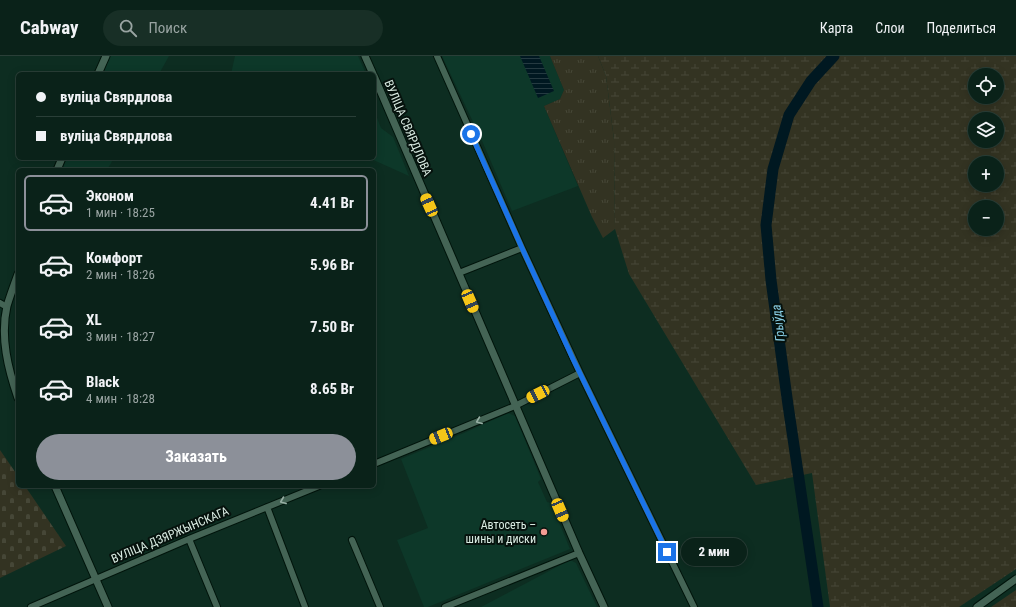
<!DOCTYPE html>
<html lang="ru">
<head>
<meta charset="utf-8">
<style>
  :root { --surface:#0a2219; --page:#182f26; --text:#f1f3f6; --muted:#99a4a2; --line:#2a3f38; --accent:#8c9099 }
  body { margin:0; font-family:"Roboto Condensed",sans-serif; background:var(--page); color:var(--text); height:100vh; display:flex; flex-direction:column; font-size:15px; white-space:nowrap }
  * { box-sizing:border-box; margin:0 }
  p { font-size:13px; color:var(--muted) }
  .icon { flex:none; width:22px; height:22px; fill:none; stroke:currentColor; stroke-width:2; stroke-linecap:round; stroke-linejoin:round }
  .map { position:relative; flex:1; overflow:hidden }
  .panel { position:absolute; left:16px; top:112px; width:360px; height:320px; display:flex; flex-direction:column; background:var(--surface); border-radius:6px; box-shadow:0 2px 10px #0003,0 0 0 1px var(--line) }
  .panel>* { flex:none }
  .top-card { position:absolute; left:16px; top:16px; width:360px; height:88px; border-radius:6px; box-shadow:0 2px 10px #0003,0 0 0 1px var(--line); display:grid; align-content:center; height:88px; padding:0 20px; background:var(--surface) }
  .tools { position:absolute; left:968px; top:12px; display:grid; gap:8px }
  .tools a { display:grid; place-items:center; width:36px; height:36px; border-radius:50%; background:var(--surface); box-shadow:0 2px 10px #0003,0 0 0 1px var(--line); font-size:20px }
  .end { position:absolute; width:18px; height:18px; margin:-9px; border:5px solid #1a73e8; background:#fff; box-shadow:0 0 0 2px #fff }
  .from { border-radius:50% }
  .bubble { position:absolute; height:28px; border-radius:14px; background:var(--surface); box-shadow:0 2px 10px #0003,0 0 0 1px var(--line); font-size:13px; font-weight:700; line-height:28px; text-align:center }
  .car { position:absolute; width:12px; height:24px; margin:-12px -6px; border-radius:5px; box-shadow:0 0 3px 1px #0007; background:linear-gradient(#f5c518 24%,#345 0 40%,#f5c518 0 76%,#345 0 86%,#f5c518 0) }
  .top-card b { display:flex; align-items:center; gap:14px; height:38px; font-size:15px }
  .top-card b+b { border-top:1px solid var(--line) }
  .top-card i { width:10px; height:10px; background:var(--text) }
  ul { padding:7px 0 0; list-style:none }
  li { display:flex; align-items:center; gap:12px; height:56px; margin:0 8px 6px; padding:0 12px; border:2px solid transparent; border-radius:6px }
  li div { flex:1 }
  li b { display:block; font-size:15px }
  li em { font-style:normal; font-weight:700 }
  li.on { border-color:var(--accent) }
  li>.icon { width:36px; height:36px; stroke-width:1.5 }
  .cta { display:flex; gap:8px; margin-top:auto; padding:8px 20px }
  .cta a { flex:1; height:46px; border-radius:24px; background:var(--accent); color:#fff; font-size:16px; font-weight:700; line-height:46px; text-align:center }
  header { display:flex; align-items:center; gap:24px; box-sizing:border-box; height:56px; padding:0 20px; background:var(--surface); border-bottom:1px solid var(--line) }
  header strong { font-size:19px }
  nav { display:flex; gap:22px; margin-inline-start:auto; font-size:14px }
  .search { width:280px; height:36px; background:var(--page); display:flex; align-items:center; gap:10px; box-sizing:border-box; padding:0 14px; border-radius:22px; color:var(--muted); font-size:15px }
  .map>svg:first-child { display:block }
  .built { fill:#0d3829 }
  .grass { fill:url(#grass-tufts) }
  .wetland { fill:url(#wetland-marsh); fill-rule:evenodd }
  .cemetery { fill:url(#cemetery-stones) }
  .water { fill:url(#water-rules) }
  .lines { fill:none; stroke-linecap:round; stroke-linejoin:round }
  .river { stroke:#001821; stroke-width:11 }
  .minor-casing { stroke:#00140b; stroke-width:8 }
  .tertiary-casing { stroke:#00140b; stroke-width:9 }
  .minor { stroke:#446455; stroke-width:6 }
  .tertiary { stroke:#446455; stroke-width:7 }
  .oneway { stroke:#97afa4 }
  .route { stroke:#1a73e8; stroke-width:5 }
  .poi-dot { fill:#f59c94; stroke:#06120d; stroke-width:1.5 }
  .labels { text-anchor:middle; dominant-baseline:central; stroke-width:4; stroke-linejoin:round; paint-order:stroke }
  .street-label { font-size:12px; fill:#dbede4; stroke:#06120d }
  .poi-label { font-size:12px; fill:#dbede4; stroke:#06120d; text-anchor:end }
  .water-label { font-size:13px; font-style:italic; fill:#88cee5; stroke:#06120d }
</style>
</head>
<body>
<header>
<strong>Cabway</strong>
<div class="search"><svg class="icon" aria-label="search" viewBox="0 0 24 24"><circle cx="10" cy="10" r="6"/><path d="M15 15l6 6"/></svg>Поиск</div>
<nav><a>Карта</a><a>Слои</a><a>Поделиться</a></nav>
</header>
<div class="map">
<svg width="1016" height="551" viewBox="0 0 1016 551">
  <defs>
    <pattern id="grass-tufts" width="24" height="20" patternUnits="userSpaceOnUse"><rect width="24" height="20" fill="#332"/><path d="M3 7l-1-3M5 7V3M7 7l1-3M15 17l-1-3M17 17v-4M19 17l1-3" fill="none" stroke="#464737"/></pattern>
    <pattern id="wetland-marsh" width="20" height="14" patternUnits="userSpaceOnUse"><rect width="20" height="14" fill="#332"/><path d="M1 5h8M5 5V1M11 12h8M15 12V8" fill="none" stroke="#464737"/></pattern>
    <pattern id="cemetery-stones" width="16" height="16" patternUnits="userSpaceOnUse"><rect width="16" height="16" fill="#332"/><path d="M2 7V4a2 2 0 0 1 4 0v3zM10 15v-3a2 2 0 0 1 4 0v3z" fill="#464737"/></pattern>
    <pattern id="water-rules" width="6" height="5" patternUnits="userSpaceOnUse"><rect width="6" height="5" fill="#001821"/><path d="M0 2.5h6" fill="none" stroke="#253a41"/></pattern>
  </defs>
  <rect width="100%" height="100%" fill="#0d2d21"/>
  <path class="built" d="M 110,0 L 169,0 L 159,18 L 102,18 Z
    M 235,0 L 358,0 L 366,18 L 231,18 Z
    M 442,0 L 550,0 L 564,34 L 560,43 L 544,50 L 578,130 L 512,155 L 483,87 Z
    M 374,54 L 381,72 L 393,81 L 409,120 L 369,102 L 374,102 Z
    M 66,102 L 114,102 L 107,114 L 61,114 Z
    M 508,357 L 515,360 L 541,423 L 538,426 L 547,446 L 551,447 L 570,493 L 428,551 L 424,551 L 397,484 L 428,472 L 401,403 L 464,377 Z
    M 570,504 L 576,507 L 597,551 L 481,551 Z"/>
  <path class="grass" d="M 550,0 L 598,0 L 606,20 L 614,84 L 615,173 L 603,182 L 592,161 L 544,50 L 560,43 L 564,34 Z"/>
  <path class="wetland" d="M 598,0 L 1016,0 L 1016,513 L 959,551 L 830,551 L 812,417 L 756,429 L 629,218 L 615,173 L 614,84 L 606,20 ZM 975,19 L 997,19 L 997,41 L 975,41 ZM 975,63 L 997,63 L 997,85 L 975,85 ZM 975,107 L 997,107 L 997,129 L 975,129 ZM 975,151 L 997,151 L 997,173 L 975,173 Z
    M 1016,534 L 1016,551 L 991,551 Z"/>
  <path class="cemetery" d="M 0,394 L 18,420 L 18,430 L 25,430 L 66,490 L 0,522 Z"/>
  <path class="water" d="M 520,0 L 539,0 L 554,35 L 538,42 Z"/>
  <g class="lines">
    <path class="river" d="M 818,551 L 788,349 L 771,224 L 766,169 L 773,113 L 789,59 L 811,25 L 834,0"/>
    <g class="minor-casing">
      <path id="minor" d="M 437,0 L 522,192 L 580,317 L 694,551
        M 459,217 L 522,192
        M 0,247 L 7,251
        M 374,408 L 515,350 L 580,317
        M 267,451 L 305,551
        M 189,483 L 217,551
        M 352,484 L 380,551
        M 31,551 L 189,483 L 319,430
        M 445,551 L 579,497"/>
    </g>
    <g class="tertiary-casing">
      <path id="tertiary" d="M 365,0 L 373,18
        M 98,18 L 106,0
        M 374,20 L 579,497 L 604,551
        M 57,114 L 62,102
        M 18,218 C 14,229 10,240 7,250 C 0,281 8,313 18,342
        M 55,430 L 108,551
        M 977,551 L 1016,523"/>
    </g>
    <use href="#minor" class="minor"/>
    <use href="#tertiary" class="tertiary"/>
  </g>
  <defs><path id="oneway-chevron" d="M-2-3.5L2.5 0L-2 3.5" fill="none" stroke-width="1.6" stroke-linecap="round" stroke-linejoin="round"/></defs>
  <g class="oneway">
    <use href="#oneway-chevron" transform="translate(479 365) rotate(158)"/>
    <use href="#oneway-chevron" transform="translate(283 445) rotate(158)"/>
  </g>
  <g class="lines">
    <path class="route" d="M 471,78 L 522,192 L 573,303 L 667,496"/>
  </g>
  <circle class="poi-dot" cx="544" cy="476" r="4"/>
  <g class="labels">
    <g class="street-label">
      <text transform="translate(408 72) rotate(67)">ВУЛІЦА СВЯРДЛОВА</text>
      <text transform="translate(170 479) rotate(-23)">ВУЛІЦА ДЗЯРЖЫНСКАГА</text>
    </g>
    <g class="poi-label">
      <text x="536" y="469">Автосеть –<tspan x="536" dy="14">шины и диски</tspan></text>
    </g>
    <g class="water-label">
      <text transform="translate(778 267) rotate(-97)">Грыўда</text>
    </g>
  </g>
</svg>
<div class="tools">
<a><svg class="icon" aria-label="locate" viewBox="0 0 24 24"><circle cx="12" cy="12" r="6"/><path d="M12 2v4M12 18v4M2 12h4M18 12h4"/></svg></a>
<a><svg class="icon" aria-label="layers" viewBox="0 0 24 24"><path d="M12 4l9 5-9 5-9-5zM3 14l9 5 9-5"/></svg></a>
<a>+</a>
<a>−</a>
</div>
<i class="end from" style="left:471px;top:78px"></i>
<i class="end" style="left:667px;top:496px"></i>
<div class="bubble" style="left:681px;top:482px;width:66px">2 мин</div>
<i class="car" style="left:429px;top:149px;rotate:336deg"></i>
<i class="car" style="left:470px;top:245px;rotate:157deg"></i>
<i class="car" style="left:538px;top:338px;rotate:243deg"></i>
<i class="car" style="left:441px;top:380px;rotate:248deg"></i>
<i class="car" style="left:560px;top:454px;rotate:157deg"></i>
<div class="top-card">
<b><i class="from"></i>вуліца Свярдлова</b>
<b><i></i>вуліца Свярдлова</b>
</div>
<section class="panel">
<ul>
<li class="on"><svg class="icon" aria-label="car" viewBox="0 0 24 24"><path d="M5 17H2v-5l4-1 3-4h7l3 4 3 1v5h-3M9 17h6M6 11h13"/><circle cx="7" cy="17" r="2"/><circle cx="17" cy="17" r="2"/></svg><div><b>Эконом</b><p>1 мин · 18:25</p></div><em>4.41 Br</em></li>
<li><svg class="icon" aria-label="car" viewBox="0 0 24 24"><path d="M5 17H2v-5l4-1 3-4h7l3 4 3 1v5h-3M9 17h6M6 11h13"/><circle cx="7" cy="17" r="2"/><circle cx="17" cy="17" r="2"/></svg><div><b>Комфорт</b><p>2 мин · 18:26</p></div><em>5.96 Br</em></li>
<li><svg class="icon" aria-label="car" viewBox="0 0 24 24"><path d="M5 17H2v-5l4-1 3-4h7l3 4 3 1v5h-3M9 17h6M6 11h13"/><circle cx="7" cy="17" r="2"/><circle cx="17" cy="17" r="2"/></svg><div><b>XL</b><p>3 мин · 18:27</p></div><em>7.50 Br</em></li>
<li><svg class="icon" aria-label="car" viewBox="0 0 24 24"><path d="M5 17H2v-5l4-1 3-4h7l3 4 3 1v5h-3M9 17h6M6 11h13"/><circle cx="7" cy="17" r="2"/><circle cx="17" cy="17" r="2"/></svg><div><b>Black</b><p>4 мин · 18:28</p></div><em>8.65 Br</em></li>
</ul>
<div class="cta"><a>Заказать</a></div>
</section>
</div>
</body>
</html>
